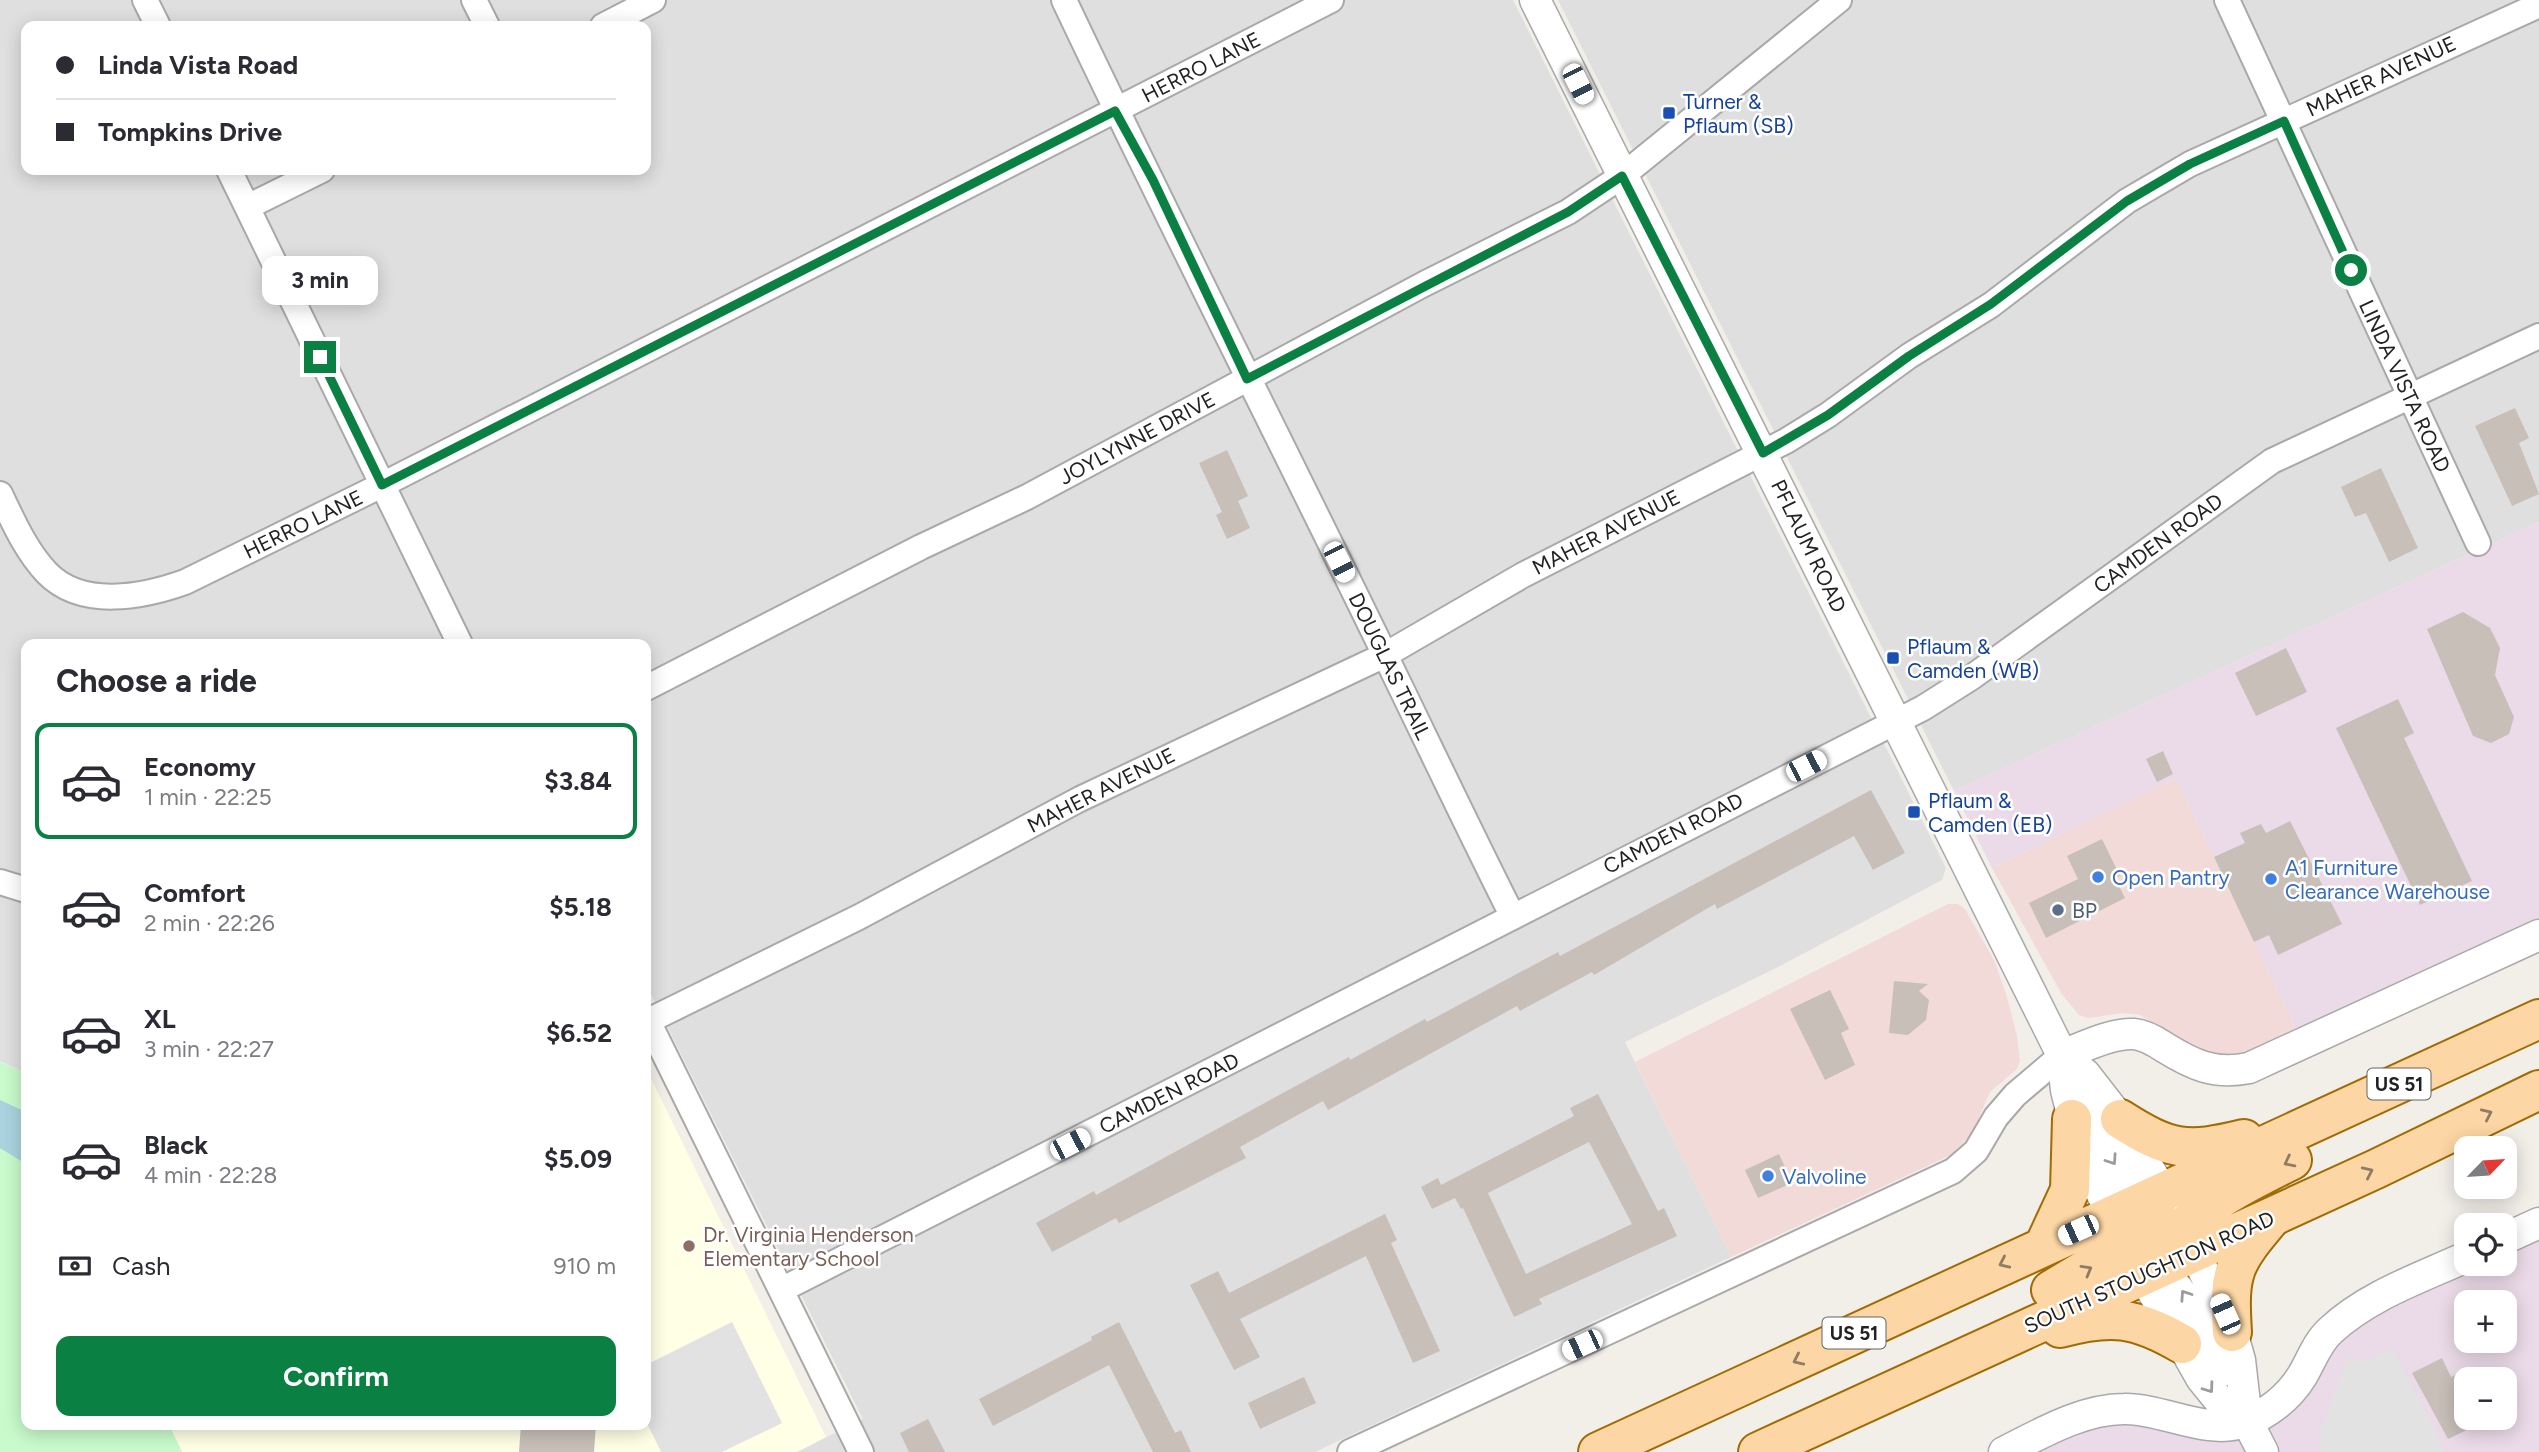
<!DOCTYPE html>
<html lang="en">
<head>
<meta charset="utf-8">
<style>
  :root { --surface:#fff; --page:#f7f7f7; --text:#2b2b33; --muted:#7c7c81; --line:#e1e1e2; --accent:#0b8043 }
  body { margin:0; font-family:Figtree,sans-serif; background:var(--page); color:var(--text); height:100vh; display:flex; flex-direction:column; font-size:26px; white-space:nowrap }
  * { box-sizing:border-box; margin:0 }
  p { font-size:23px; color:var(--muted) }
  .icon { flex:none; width:38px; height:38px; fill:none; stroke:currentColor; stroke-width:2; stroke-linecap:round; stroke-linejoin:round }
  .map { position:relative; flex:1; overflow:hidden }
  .sheet { position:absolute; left:21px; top:639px; width:630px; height:791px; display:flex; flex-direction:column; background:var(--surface); border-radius:14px; box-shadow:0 4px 18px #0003 }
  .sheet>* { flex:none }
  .hud { position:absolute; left:21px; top:21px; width:630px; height:154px; border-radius:14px; box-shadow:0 4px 18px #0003; display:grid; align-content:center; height:154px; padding:0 35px; background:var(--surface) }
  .needle { width:46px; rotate:65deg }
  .buttons { position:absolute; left:2454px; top:1136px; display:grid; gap:14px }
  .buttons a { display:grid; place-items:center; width:63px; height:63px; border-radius:14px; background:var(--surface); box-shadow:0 4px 18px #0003; font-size:35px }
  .end { position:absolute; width:32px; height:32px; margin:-16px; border:9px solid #0b8043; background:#fff; box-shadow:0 0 0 4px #fff }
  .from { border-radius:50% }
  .bubble { position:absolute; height:49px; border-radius:14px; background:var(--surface); box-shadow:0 4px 18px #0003; font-size:23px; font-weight:700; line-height:49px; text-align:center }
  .car { position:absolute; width:21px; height:42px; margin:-21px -10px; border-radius:9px; box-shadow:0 0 5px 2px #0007; background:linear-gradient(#fff 24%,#345 0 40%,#fff 0 76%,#345 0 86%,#fff 0) }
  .hud b { display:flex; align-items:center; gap:24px; height:66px; font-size:26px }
  .hud b+b { border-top:2px solid var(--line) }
  .hud i { width:18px; height:18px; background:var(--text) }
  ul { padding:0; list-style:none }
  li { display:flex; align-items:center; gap:21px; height:116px; margin:0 14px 10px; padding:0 21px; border:4px solid transparent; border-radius:14px }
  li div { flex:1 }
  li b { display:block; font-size:26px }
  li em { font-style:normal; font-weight:700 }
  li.active { border-color:var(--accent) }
  li>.icon { width:63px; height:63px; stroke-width:1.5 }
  h2 { padding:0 35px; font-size:32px; line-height:84px }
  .pay { display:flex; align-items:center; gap:18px; height:77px; padding:0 35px; font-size:26px }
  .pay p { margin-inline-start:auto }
  .cta { display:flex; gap:14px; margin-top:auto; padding:14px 35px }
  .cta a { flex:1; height:80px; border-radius:14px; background:var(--accent); color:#fff; font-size:28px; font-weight:700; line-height:80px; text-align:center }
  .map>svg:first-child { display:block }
  .residential { fill:#e0dfdf; fill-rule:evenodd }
  .commercial { fill:#f2dad9 }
  .industrial { fill:#ebdbe8; fill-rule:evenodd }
  .education { fill:#ffffe5 }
  .park { fill:#c8facc }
  .parking { fill:#e2e2e2 }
  .water { fill:#aad3df }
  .building { fill:#c7bfb8; fill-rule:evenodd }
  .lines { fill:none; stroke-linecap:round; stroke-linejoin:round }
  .minor-casing { stroke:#a9a9a9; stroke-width:28 }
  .tertiary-casing { stroke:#a9a9a9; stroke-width:33 }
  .primary-casing { stroke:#a06b00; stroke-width:42 }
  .minor { stroke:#fff; stroke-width:24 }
  .tertiary { stroke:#fff; stroke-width:30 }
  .primary { stroke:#fcd6a4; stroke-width:38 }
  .oneway { stroke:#8f7c63 }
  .oneway2 { stroke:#9c9c9c }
  .route { stroke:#0b8043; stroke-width:9 }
  .transit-dot { fill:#1a4fb4; stroke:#fff; stroke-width:2.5 }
  .shop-dot { fill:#3f7fe0; stroke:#fff; stroke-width:2.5 }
  .service-dot { fill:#5c6f8a; stroke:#fff; stroke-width:2.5 }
  .education-dot { fill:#8d6e63; stroke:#fff; stroke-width:2.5 }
  .labels { text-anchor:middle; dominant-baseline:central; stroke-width:5; stroke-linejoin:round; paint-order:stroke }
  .shield { fill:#fff; stroke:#646464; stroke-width:2 }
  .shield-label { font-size:19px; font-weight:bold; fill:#222 }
  .street-label { font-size:21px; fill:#222; stroke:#fff }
  .transit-label { font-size:21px; fill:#164399; stroke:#fff; text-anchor:start }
  .shop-label { font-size:21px; fill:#366cbe; stroke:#fff; text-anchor:start }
  .service-label { font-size:21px; fill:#4e5e75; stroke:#fff; text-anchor:start }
  .education-label { font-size:21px; fill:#785e54; stroke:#fff; text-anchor:start }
</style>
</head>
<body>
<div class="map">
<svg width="2539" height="1452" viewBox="0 0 2539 1452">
  <rect width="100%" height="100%" fill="#f2efe9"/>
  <path class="residential" d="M 0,0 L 1513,0 L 1946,868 L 1942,880 L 1776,968 L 1625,1042 L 1731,1257 L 1315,1452 L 797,1452 L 863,1419 L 646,984 L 646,644 L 26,644 L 26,1073 L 0,1061 ZM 26,26 L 646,26 L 646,170 L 26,170 Z
    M 1558,0 L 2539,0 L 2539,522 L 1954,791 Z"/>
  <path class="commercial" d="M 2176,778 L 2297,1032 L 2244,1055 L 2229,1058 L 2210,1055 L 2140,1015 L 2122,1013 L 2089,1018 L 2079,1015 L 2061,993 L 1992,868 Z
    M 1948,904 L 1958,904 L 1965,909 L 1995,962 L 2007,997 L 2017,1036 L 2020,1061 L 2017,1069 L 1990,1092 L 1973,1132 L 1953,1154 L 1731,1257 L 1635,1062 Z"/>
  <path class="industrial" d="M 2539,522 L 2539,919 L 2297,1032 L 2176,778 L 1992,868 L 1954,791 Z
    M 2539,1223 L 2539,1452 L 2004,1452 L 2077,1419 L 2231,1425 L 2315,1350 L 2466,1264 L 2504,1264 L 2504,1239 ZM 2466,1302 L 2504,1302 L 2504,1340 L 2466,1340 ZM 2466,1379 L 2504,1379 L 2504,1418 L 2466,1418 Z"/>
  <path class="education" d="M 646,1068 L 826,1437 L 797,1452 L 182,1452 L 169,1425 L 646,1424 Z"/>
  <path class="park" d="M 0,1062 L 26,1073 L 26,1424 L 169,1425 L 182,1452 L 0,1452 Z"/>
  <path class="parking" d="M 732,1322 L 782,1423 L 722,1452 L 661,1452 L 646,1421 L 646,1365 Z
    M 2393,1349 L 2445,1452 L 2321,1452 L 2319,1435 L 2347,1358 L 2365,1362 Z"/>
  <path class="water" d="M 0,1100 L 26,1112 L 26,1164 L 0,1148 Z"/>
  <path class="building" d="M 2515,408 L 2529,438 L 2519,443 L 2539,494 L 2512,506 L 2475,426 Z
    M 1227,450 L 1248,496 L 1238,501 L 1250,528 L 1227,539 L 1216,515 L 1222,512 L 1199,463 Z
    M 2381,468 L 2418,548 L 2389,562 L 2366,513 L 2355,517 L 2341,487 Z
    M 2463,612 L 2490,628 L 2500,648 L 2495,675 L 2514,717 L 2509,734 L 2491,743 L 2473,736 L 2427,629 Z
    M 2286,648 L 2307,692 L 2256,716 L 2235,673 Z
    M 2398,699 L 2414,733 L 2404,738 L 2472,881 L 2420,905 L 2336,728 Z
    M 2163,751 L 2173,774 L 2157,782 L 2146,759 Z
    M 1871,790 L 1905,853 L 1873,870 L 1854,836 L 1717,909 L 1715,904 L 1594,975 L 1592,972 L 1520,1011 L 1517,1006 L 1328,1110 L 1323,1101 L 1240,1147 L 1246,1158 L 1119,1223 L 1116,1218 L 1052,1252 L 1036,1223 L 1094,1191 L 1096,1195 L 1349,1057 L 1350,1060 L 1425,1019 L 1427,1022 L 1558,952 L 1560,956 Z
    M 2290,821 L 2342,924 L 2278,955 L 2269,935 L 2254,942 L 2214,857 L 2245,843 L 2240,833 L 2261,824 L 2266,833 Z
    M 2102,839 L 2120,876 L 2115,878 L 2125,898 L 2046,938 L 2029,903 L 2078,879 L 2067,856 Z
    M 1894,981 L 1928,984 L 1919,991 L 1929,1000 L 1926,1020 L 1908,1035 L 1889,1033 Z
    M 1830,990 L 1849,1029 L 1841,1033 L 1855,1065 L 1825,1080 L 1790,1009 Z
    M 1598,1094 L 1658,1211 L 1664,1208 L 1677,1236 L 1539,1299 L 1542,1304 L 1514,1317 L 1463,1208 L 1461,1209 L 1455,1198 L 1432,1209 L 1421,1187 L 1438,1178 L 1441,1185 L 1574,1116 L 1570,1108 ZM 1589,1142 L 1632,1224 L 1526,1274 L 1488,1193 Z
    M 1779,1154 L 1792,1183 L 1758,1198 L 1745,1170 Z
    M 1385,1214 L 1397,1240 L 1391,1243 L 1440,1351 L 1413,1363 L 1366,1256 L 1240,1319 L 1260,1357 L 1234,1370 L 1190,1285 L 1218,1271 L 1229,1293 Z
    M 1119,1322 L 1175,1433 L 1181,1430 L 1191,1452 L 1153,1452 L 1109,1365 L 993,1426 L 979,1399 L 1092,1340 L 1091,1337 Z
    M 2442,1358 L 2451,1377 L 2457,1374 L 2466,1392 L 2466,1418 L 2492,1418 L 2448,1439 L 2412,1373 Z
    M 1304,1377 L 1316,1403 L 1260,1429 L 1248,1403 Z
    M 928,1419 L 945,1452 L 909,1452 L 900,1433 Z
    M 521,1424 L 596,1424 L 594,1452 L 519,1452 Z"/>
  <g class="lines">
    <g class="minor-casing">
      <path id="minor" d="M 145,0 L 158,26
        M 474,0 L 487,26
        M 1064,0 C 1168,220 1279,437 1385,655 C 1428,743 1469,830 1513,917
        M 2227,0 L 2478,543
        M 603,26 L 653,0
        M 229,170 L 460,644
        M 247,207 L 322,170
        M 0,494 C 13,521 26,551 47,573 C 82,609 143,597 185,582 L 382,485 L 1331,0
        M 646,688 L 921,547 L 1027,497 L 1424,284 L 1568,212 L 1622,176 L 1839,0
        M 0,882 L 26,890
        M 646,1017 L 861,1452
        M 648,1021 L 859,917 L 1080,799 L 1385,655 L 1523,575 L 1786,441 L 1828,415 L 1909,356 L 1991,305 L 2127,201 L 2190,164 L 2539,5
        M 781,1290 L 1923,708 L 1972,677 L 2272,461 L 2539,336
        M 1350,1452 L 1953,1171 L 1976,1151 L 1996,1117 L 2015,1095 L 2062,1055"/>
    </g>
    <g class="tertiary-casing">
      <path id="tertiary" d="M 1535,0 L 2062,1055 L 2066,1090 L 2081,1150 L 2124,1241 L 2201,1378 L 2227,1410 L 2247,1421
        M 2062,1055 C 2084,1047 2111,1033 2134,1034 C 2145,1035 2155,1041 2164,1047 C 2193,1065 2214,1075 2249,1068 L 2539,935
        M 2062,1055 L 2085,1074 L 2120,1119 L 2182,1225 L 2232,1332 L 2240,1360 L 2247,1421 L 2263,1452
        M 2080,1111 L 2152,1218
        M 2504,1239 L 2539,1223
        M 2150,1251 L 2211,1334 L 2228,1370
        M 2004,1452 C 2040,1434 2082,1409 2124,1409 C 2162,1408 2207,1436 2245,1422 C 2268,1414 2289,1397 2302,1376 C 2311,1361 2317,1343 2330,1331 C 2367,1296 2420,1278 2466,1257"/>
    </g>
    <g class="primary-casing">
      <path id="primary" d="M 2120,1119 C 2170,1151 2187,1153 2244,1139
        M 2045,1244 L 2070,1190 L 2072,1119
        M 2146,1268 C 2187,1212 2231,1191 2292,1160
        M 2051,1290 L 2111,1254 L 2158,1199
        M 2060,1328 C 2111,1314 2136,1317 2182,1344
        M 2232,1332 C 2228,1271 2233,1263 2272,1217
        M 1598,1452 L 2539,1019
        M 1758,1452 L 2376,1169 L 2539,1090"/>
    </g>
    <use href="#minor" class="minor"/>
    <use href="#tertiary" class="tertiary"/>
    <use href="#primary" class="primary"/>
  </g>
  <defs><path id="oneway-chevron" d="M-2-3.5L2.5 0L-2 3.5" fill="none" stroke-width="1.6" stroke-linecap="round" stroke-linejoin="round" transform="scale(1.75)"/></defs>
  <g class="oneway">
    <use href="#oneway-chevron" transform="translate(2487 1114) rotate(-25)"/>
    <use href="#oneway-chevron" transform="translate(2289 1162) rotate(153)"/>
    <use href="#oneway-chevron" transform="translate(2368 1172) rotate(-25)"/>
    <use href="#oneway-chevron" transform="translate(2004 1263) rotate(155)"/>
    <use href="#oneway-chevron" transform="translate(2087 1270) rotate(-30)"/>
    <use href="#oneway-chevron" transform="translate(1798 1360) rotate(155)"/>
  </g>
  <g class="oneway2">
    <use href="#oneway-chevron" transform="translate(2112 1160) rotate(56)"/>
    <use href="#oneway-chevron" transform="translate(2185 1295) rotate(-124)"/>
    <use href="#oneway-chevron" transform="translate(2209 1388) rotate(54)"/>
  </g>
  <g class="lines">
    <path class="route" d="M 320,357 L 382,485 L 1115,111 L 1153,180 L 1247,379 L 1568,212 L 1622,176 L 1763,453 L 1828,415 L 1909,356 L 1991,304 L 2127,201 L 2190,164 L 2284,121 L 2351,270"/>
  </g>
  <g class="transit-dot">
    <rect x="1662" y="106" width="14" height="14" rx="3.5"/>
    <rect x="1886" y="651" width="14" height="14" rx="3.5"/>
    <rect x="1907" y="805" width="14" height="14" rx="3.5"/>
  </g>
  <g class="shop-dot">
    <circle cx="2098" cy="877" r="7"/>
    <circle cx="2271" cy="879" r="7"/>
    <circle cx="1768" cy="1176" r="7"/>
  </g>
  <circle class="service-dot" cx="2058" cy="910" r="7"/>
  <circle class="education-dot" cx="689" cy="1246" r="7"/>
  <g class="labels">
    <g class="shield">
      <rect x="2367.5" y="1068.5" width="63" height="31" rx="5"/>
      <rect x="1822.5" y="1317.5" width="63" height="31" rx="5"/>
    </g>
    <g class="shield-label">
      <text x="2399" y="1084">US 51</text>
      <text x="1854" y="1333">US 51</text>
    </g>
    <g class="street-label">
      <text transform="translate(1201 67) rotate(-27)">HERRO LANE</text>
      <text transform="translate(2381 76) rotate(-25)">MAHER AVENUE</text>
      <text transform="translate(2405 386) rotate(65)">LINDA VISTA ROAD</text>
      <text transform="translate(1137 438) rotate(-28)">JOYLYNNE DRIVE</text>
      <text transform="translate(303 524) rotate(-26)">HERRO LANE</text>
      <text transform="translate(1606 532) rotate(-27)">MAHER AVENUE</text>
      <text transform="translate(2158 543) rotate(-36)">CAMDEN ROAD</text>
      <text transform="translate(1809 546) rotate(64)">PFLAUM ROAD</text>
      <text transform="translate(1390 666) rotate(64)">DOUGLAS TRAIL</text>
      <text transform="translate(1101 790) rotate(-27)">MAHER AVENUE</text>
      <text transform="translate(1673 833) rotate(-27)">CAMDEN ROAD</text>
      <text transform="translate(1169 1093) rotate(-27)">CAMDEN ROAD</text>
      <text transform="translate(2149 1272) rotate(-24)">SOUTH STOUGHTON ROAD</text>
    </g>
    <g class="transit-label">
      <text x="1683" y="101">Turner &amp;<tspan x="1683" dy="24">Pflaum (SB)</tspan></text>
      <text x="1907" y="646">Pflaum &amp;<tspan x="1907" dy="24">Camden (WB)</tspan></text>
      <text x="1928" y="800">Pflaum &amp;<tspan x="1928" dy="24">Camden (EB)</tspan></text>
    </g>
    <g class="shop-label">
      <text x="2285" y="867">A1 Furniture<tspan x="2285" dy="24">Clearance Warehouse</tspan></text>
      <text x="2112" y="877">Open Pantry</text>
      <text x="1782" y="1176">Valvoline</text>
    </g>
    <g class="service-label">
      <text x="2072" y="910">BP</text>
    </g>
    <g class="education-label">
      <text x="703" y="1234">Dr. Virginia Henderson<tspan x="703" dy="24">Elementary School</tspan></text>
    </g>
  </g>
</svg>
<div class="buttons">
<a><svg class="needle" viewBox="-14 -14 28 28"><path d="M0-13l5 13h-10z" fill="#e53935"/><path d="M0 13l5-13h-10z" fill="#7c7c81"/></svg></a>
<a><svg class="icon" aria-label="locate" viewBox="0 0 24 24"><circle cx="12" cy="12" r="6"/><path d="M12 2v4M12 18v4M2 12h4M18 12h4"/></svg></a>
<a>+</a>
<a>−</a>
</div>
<i class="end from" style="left:2351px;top:270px"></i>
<i class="end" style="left:320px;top:357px"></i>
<div class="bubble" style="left:262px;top:256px;width:116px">3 min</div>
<i class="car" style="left:1578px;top:84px;rotate:153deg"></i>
<i class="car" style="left:1339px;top:562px;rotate:153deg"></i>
<i class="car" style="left:1806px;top:766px;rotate:63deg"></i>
<i class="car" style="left:1070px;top:1144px;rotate:63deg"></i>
<i class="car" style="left:2078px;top:1230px;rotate:246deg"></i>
<i class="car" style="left:2225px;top:1314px;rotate:336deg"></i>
<i class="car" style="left:1582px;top:1345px;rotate:245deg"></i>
<div class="hud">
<b><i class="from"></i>Linda Vista Road</b>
<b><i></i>Tompkins Drive</b>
</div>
<section class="sheet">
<h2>Choose a ride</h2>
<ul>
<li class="active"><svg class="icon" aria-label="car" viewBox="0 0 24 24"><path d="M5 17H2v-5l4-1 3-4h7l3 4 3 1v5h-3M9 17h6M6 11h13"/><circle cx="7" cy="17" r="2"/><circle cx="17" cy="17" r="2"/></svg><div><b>Economy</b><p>1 min · 22:25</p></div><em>$3.84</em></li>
<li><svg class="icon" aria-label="car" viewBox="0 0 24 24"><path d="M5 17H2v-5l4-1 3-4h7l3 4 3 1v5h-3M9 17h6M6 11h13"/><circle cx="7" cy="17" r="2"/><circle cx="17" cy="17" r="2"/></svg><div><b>Comfort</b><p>2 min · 22:26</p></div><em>$5.18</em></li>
<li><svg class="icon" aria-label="car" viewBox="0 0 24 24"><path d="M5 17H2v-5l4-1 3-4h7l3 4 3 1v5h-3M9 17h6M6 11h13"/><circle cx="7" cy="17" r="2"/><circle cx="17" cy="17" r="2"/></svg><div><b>XL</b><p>3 min · 22:27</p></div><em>$6.52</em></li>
<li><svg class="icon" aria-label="car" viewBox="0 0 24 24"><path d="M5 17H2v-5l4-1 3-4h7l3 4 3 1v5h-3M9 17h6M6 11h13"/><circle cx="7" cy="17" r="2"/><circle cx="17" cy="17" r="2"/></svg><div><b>Black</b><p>4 min · 22:28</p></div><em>$5.09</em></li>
</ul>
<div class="pay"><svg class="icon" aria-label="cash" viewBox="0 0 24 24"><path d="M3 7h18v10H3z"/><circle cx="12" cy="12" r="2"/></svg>Cash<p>910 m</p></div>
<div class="cta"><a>Confirm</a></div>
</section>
</div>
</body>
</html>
